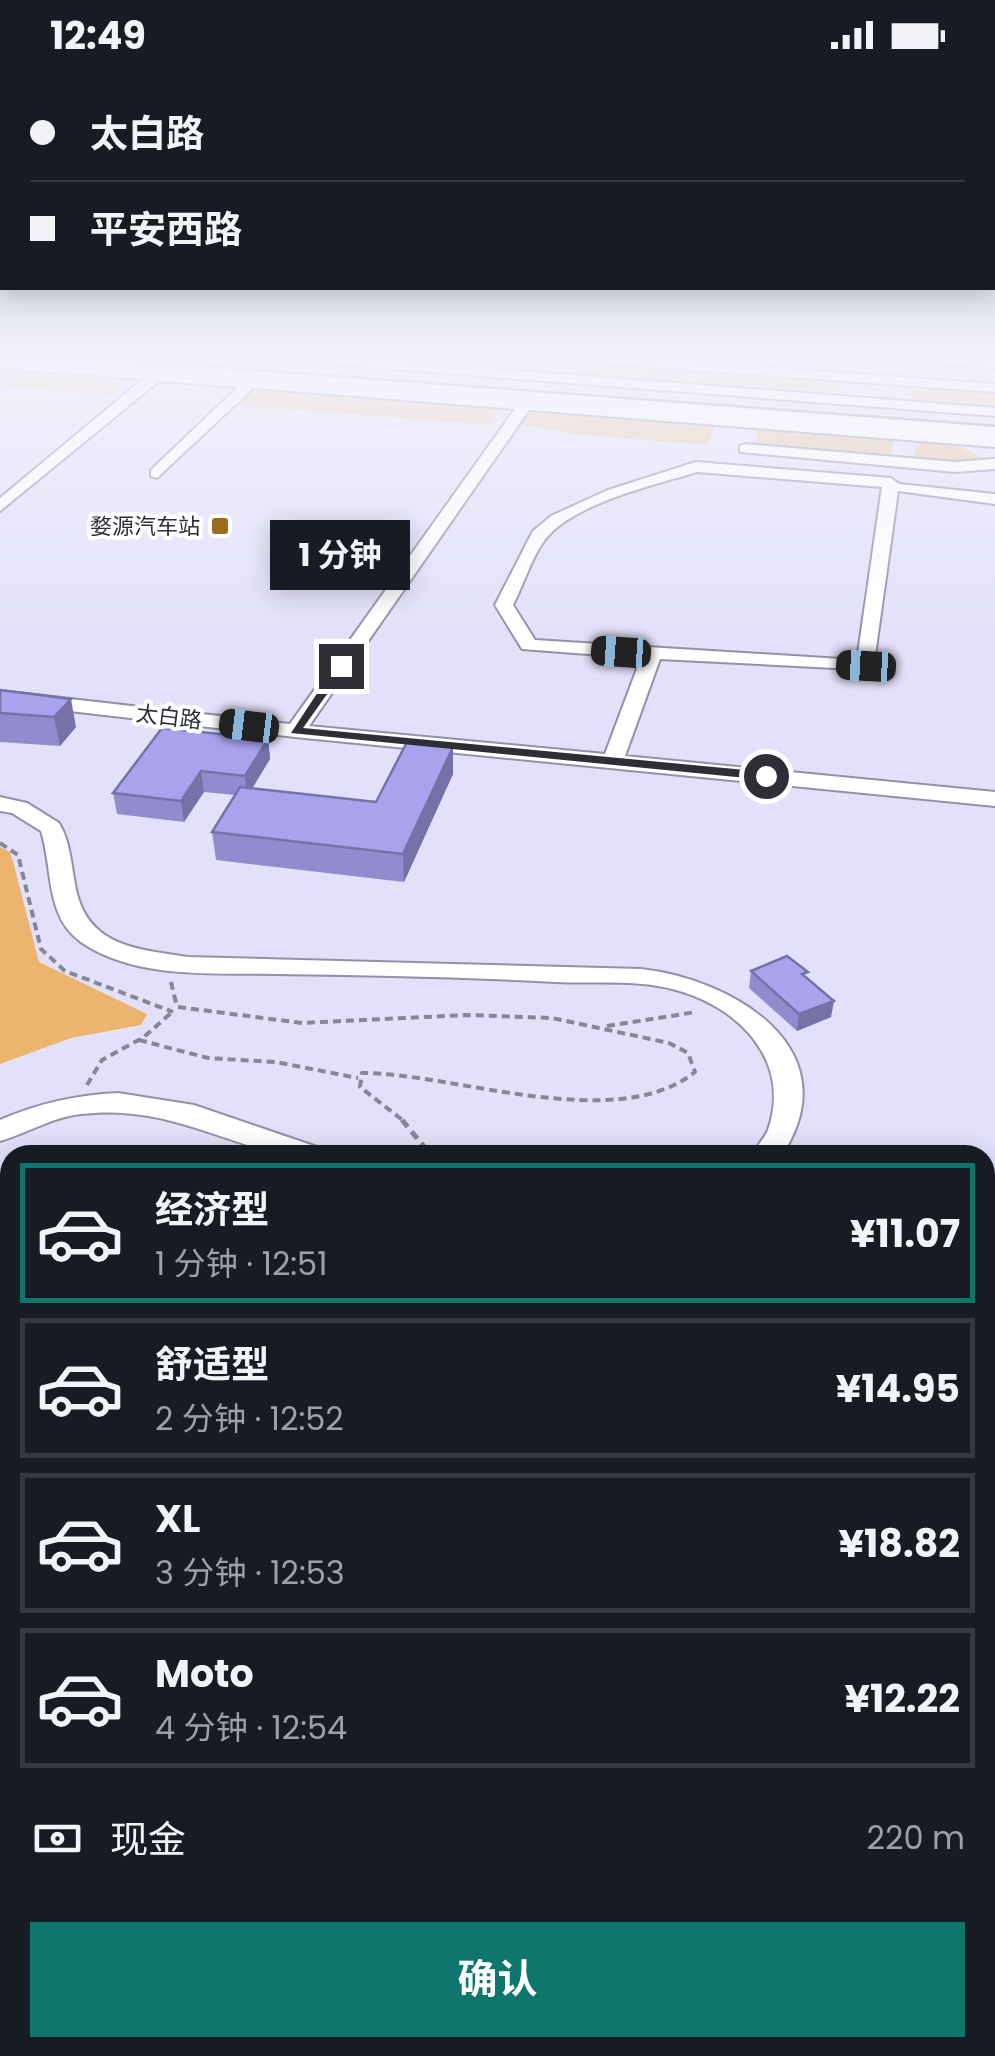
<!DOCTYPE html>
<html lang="zh">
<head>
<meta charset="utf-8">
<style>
  :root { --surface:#171b24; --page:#20242c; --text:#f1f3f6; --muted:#9ea1a6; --line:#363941; --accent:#0f766e }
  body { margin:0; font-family:Poppins,"Noto Sans SC",sans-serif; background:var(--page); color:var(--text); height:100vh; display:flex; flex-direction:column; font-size:38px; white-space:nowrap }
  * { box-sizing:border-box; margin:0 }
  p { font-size:32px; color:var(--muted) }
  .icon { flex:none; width:55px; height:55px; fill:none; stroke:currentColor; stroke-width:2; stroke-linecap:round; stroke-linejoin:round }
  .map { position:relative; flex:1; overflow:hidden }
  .panel { position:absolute; left:0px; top:1075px; width:995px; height:912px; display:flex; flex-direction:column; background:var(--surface); border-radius:30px 30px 0 0; box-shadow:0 5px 25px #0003 }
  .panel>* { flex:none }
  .banner { position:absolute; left:0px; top:0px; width:995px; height:220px; box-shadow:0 5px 25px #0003; display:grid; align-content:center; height:220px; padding:0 30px; background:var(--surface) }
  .end { position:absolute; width:45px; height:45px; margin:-22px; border:12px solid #2e2e37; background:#fff; box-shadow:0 0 0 5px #fff }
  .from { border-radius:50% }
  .bubble { position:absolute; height:70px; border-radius:0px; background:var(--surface); box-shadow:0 5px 25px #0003; font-size:32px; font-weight:700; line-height:70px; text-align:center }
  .car { position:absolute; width:30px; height:60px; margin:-30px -15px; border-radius:12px; box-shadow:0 0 8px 2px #0007; background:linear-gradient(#222 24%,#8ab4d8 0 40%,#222 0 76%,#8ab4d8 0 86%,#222 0) }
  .banner b { display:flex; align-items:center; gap:35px; height:95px; font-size:38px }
  .banner b+b { border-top:2px solid var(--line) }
  .banner i { width:25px; height:25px; background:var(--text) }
  ul { padding:18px 0 0; list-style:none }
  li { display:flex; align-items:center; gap:30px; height:140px; margin:0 20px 15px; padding:0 10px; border:5px solid var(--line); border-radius:0px }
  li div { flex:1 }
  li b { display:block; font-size:38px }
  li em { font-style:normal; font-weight:700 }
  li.on { border-color:var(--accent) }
  li>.icon { width:90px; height:90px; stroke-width:1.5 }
  .pay { display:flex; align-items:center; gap:25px; height:110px; padding:0 30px; font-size:38px }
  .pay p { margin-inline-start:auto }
  .primary-button { display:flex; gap:20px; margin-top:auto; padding:20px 30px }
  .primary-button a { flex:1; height:115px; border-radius:0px; background:var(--accent); color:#fff; font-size:40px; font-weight:700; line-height:115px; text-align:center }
  .status { display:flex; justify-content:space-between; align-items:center; height:70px; padding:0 50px; background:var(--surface); direction:ltr }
  .status svg { height:28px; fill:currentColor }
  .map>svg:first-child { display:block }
  .green { fill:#e5c49b }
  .forest { fill:#cb9650 }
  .water { fill:#ebb56f }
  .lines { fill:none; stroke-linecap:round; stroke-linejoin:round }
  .minor-casing { stroke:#9291a7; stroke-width:4 }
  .major-casing { stroke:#9291a7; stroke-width:5 }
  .path-far1 { stroke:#878697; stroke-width:4; stroke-dasharray:8 5; stroke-linecap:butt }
  .path { stroke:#878697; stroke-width:5; stroke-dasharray:9 6; stroke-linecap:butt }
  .minor { fill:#fff; fill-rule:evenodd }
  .major { fill:#fff; fill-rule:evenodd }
  .wall { fill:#918ccd }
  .shaded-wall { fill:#7672a7 }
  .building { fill:#a9a3ee; stroke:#7672a7; stroke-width:2.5 }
  .route { fill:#2e2e37 }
  .poi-dot { fill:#9d6b20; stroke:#fff; stroke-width:4 }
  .labels { text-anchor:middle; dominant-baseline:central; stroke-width:8; stroke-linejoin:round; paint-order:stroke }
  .far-poi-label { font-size:22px; fill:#2e2e37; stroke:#fff; text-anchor:end }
  .far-street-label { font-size:22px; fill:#2e2e37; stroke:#fff }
</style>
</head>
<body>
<div class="status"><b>12:49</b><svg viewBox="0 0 49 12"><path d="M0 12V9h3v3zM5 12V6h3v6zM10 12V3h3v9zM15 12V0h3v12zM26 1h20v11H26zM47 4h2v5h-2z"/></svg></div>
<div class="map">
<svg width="995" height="1986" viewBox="0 0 995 1986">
  <rect width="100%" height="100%" fill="#e2e1f9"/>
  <path class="green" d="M 303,286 L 508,286 L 522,288 L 512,301 Z
    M 577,290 L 834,309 L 844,322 L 565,304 Z
    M 0,297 L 112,307 L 118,308 L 120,316 L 112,325 L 0,316 Z
    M 902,314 L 995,321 L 995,337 L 913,330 Z
    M 259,317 L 489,335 L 500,340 L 490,355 L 234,335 L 251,319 Z
    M 528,339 L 716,354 L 707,375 L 574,364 L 517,353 Z
    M 759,357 L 888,368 L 894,370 L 890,389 L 754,377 Z
    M 918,370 L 949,371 L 989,391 L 949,394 L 912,391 Z"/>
  <path class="forest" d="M 0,1126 L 10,1129 L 10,1380 L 0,1384 Z"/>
  <path class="water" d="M 0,777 L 10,782 L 14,795 L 39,892 L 147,944 L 141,955 L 71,968 L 0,994 Z"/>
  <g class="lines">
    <g class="minor-casing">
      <path id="minor" d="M 267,286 L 327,286 L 995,338 L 995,346 L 274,290 Z
        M 548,286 L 611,286 L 995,314 L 995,322 L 555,290 Z
        M 871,286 L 995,290 L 995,298 L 878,290 Z
        M 0,290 L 152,302 L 164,295 L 171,299 L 168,303 L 521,330 L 531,322 L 538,326 L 534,332 L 995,367 L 995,377 L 529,340 L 309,656 L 605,684 L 641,588 L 522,579 L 495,535 L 533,461 L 551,446 L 608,420 L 696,392 L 891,408 L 899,414 L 995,424 L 995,434 L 898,421 L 873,600 L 660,589 L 625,686 L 995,722 L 995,736 L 295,667 L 0,633 L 0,621 L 290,654 L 515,339 L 253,318 L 157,408 L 151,406 L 151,400 L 238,317 L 159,311 L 0,441 L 0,428 L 143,309 L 0,298 ZM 697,402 L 882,417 L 857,590 L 535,570 L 513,535 C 524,514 533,483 548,466 C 579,432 654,415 697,402 Z
        M 745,374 L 955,392 L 995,389 L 995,399 L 955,402 L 740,382 L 740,376 Z
        M 0,727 L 27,733 L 59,753 C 70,771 71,793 75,814 C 85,876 135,879 188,887 L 641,899 C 733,909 851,979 782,1085 L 751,1085 C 757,1076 764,1069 768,1060 C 792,991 739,937 676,920 C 637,909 595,914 555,912 C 461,907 368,905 274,904 C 212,903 134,909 81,872 C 45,847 53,799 41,761 L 12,743 L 0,741 Z
        M 118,1023 L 194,1035 L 320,1078 L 325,1085 C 310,1085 292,1088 278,1084 C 209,1066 157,1035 81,1044 C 52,1047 28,1063 0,1071 L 0,1050 C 39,1033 76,1025 118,1023 Z
        M 0,1597 L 10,1600 L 10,1637 L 0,1634 Z"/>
    </g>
    <g class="major-casing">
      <path id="major" d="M 0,286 L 55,286 L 995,357 L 995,369 L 0,292 Z"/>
    </g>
    <path class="path-far1" d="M 0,773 L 18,785 L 41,879 L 65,901 L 173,942
      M 171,912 L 177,937
      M 178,937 L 302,953 L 466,945 L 552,948 L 669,973 L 688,983 L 695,1002 C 616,1065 454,1003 362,1003 L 360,1017 L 405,1052
      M 607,956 L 696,942
      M 139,970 L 208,988 L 276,992 L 358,1008
      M 87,1015 L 102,990 L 144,967 L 171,943"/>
    <path class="path" d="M 402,1050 L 431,1085"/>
    <use href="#minor" class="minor"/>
    <use href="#major" class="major"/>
  </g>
  <path class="wall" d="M 0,620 L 76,657 L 60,676 L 0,672 Z
    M 268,669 L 270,689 L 252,718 L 376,732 L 453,704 L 404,812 L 216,790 L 212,762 L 235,725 L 204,722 L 184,752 L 117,744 L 113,723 Z
    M 751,901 L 807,909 L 831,947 L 797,961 L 749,918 Z"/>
  <path class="shaded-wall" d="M 71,629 L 76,657 L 60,676 L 54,647 Z
    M 268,669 L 270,689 L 247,727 L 245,706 Z
    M 453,677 L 453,704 L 404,812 L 403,784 Z
    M 201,701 L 204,722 L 184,752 L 181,731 Z
    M 834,931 L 831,947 L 797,961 L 799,944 Z"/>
  <path class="building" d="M 0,620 L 71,629 L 54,647 L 0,643 Z
    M 162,658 L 268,669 L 245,706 L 201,701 L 181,731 L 113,723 Z
    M 407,672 L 453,677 L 403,784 L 212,762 L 240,717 L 376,732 Z
    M 787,886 L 808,902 L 802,904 L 834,931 L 799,944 L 751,901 Z"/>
  <linearGradient id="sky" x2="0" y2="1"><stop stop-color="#a9b4b8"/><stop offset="0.51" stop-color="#f2f2fc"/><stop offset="1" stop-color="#f2f2fc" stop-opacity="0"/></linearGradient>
  <rect width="995" height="564" fill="url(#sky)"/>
  <path class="route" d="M 337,593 L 347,596 L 303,658 L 766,702 L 772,706 L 766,710 L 291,663 Z"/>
  <rect class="poi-dot" x="210" y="446" width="20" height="20" rx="5"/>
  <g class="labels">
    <g class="far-poi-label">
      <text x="200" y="456">婺源汽车站</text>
    </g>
    <g class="far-street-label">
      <text transform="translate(169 647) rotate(7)">太白路</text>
    </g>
  </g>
</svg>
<i class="end from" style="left:766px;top:706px"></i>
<i class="end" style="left:341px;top:596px"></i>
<div class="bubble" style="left:270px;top:450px;width:140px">1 分钟</div>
<i class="car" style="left:621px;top:582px;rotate:274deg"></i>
<i class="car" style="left:866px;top:596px;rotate:273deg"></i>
<i class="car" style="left:249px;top:656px;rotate:277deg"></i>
<div class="banner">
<b><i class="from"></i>太白路</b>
<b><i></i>平安西路</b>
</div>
<section class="panel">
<ul>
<li class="on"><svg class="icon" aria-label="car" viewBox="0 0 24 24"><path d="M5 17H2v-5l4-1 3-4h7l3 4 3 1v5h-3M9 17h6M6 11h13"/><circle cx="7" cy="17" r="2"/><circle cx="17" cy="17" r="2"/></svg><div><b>经济型</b><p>1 分钟 · 12:51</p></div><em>¥11.07</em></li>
<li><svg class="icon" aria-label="car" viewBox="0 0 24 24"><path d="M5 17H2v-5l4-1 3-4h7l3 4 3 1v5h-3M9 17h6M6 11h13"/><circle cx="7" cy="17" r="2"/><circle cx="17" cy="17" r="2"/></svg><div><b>舒适型</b><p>2 分钟 · 12:52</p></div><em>¥14.95</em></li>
<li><svg class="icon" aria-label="car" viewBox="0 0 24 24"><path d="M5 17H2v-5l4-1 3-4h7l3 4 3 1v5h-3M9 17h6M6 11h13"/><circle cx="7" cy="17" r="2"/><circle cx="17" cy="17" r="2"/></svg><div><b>XL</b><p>3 分钟 · 12:53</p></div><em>¥18.82</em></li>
<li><svg class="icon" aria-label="car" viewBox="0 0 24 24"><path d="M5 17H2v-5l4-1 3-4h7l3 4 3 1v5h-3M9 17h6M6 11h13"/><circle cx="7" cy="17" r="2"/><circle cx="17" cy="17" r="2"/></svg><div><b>Moto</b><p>4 分钟 · 12:54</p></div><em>¥12.22</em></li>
</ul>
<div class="pay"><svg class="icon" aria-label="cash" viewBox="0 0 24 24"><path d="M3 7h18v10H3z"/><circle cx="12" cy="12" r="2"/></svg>现金<p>220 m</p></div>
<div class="primary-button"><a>确认</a></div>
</section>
</div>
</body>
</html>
